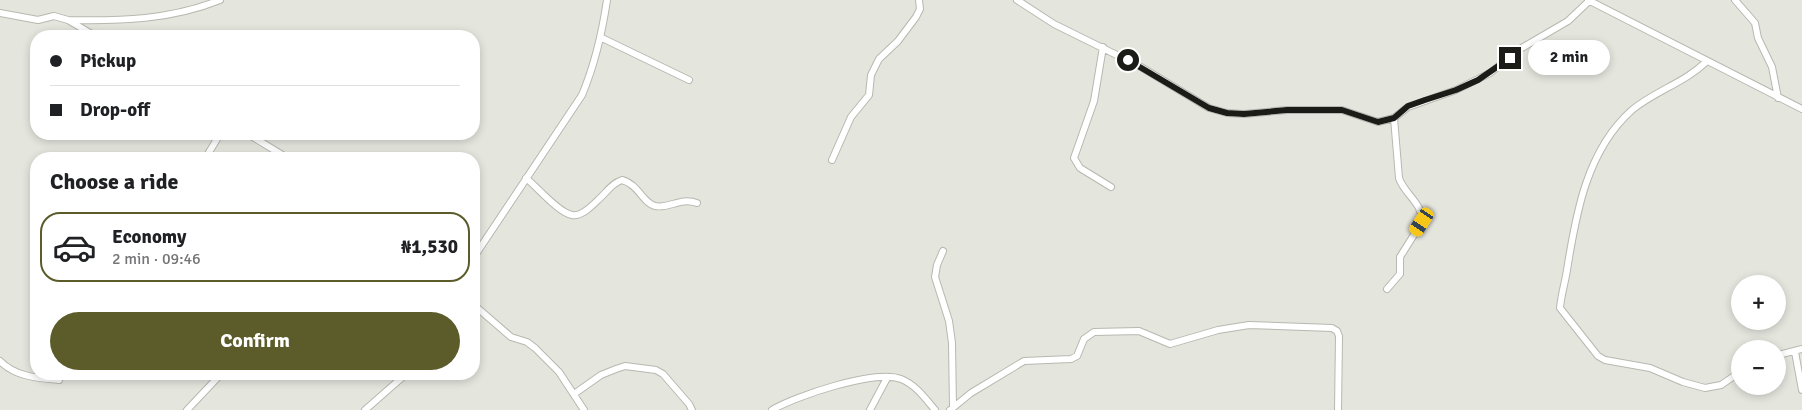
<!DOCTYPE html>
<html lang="en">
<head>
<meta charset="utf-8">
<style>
  :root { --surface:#fff; --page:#f2f2f2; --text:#202124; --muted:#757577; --line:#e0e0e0; --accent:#5b5c2a }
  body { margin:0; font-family:Signika,sans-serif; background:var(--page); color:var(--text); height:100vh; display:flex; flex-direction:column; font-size:19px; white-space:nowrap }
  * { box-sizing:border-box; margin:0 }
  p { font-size:16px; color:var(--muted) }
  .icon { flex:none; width:28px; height:28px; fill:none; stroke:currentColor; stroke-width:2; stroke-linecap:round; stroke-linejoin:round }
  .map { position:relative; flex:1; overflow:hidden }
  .sheet { position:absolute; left:30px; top:152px; width:450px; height:228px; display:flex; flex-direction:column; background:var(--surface); border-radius:20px; box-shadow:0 2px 8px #0003 }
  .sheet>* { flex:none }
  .hud { position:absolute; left:30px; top:30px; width:450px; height:110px; border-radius:20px; box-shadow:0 2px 8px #0003; display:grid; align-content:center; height:110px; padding:0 20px; background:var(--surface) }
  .controls { position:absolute; left:1731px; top:275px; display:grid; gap:10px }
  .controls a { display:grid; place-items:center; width:55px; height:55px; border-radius:50%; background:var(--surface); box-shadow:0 2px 8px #0003; font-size:25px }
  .end { position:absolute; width:22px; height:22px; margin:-11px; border:6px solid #1b1b18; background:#fff; box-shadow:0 0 0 2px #fff }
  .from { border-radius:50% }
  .bubble { position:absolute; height:35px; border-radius:18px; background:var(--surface); box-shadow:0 2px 8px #0003; font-size:16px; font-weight:700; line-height:35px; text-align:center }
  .car { position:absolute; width:15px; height:30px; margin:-15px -8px; border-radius:6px; box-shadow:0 0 4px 1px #0007; background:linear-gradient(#f5c518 24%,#345 0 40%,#f5c518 0 76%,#345 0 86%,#f5c518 0) }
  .hud b { display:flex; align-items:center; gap:18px; height:48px; font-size:19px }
  .hud b+b { border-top:1px solid var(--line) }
  .hud i { width:12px; height:12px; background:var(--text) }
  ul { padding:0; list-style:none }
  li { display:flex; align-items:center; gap:15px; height:70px; margin:0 10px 8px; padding:0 10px; border:2px solid var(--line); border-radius:20px }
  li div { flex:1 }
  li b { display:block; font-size:19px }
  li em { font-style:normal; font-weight:700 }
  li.selected { border-color:var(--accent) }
  li>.icon { width:45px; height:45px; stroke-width:1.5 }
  h2 { padding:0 20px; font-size:22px; line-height:60px }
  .cta { display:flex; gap:10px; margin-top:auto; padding:10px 20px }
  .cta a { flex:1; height:58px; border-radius:30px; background:var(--accent); color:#fff; font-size:20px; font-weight:700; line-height:58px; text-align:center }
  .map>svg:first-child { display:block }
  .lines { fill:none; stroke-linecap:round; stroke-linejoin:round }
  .minor-casing { stroke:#b8b8b1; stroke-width:8 }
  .minor { stroke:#fff; stroke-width:6 }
  .route { stroke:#1b1b18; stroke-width:6 }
</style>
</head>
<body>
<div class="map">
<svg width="1802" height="410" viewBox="0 0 1802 410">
  <rect width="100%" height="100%" fill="#e4e5dd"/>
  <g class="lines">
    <g class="minor-casing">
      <path id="minor" d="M 1017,0 L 1054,24 L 1141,67 L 1209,108 L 1227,113 L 1244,114 L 1287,110 L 1342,110 L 1378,122 L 1394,118 L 1408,107 L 1456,90 L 1490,73 L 1520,49 L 1568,21 L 1589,1
        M 1588,0 L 1802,109
        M 1735,0 L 1755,23 L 1758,38 L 1772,67 L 1778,98
        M 0,13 L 38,20 L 54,16 L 68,20 L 95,36
        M 68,20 C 121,21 170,20 220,0
        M 602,38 L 689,80
        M 1103,47 L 1094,101 L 1074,158 L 1080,168 L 1111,187
        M 1706,62 C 1684,83 1655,91 1632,110 C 1587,150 1576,213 1567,270 C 1565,283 1561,295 1560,308 L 1598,356 L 1605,360 L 1650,368 L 1683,382 L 1705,388 L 1721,385 L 1740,372
        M 248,134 L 289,159
        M 205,159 L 220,134
        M 832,160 L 851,117 L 869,95 L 871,75 L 879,59 L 898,41 L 916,17 L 920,9 L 919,0
        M 526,178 C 537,187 559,213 572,215 C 581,217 592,206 598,200 C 606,193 612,183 622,180 C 638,184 643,203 655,206 C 669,209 680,197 697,203
        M 943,251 L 937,265 L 935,277 L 949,321 L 952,343 L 953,407
        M 474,257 L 582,95 C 595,64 602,34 607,0
        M 1387,289 L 1400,274 L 1400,257 L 1422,222 C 1423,203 1404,194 1399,178 L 1394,118
        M 474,305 L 511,337 L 527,342 L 535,348 L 559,372 L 584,410
        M 1795,352 L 1802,390
        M 1778,355 L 1802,349
        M 0,361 C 16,377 38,378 59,380
        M 574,394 L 601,375 L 616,369 L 625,366 L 656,370 L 663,374 L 689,404 L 692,410
        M 187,410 L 221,374
        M 365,410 L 406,374
        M 772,410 C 796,396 875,369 901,379 C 916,385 925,398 935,410
        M 870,410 L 887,378
        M 950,410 L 971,393 L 1024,361 L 1071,359 L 1077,356 L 1084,339 L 1094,332 L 1139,331 L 1170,344 L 1218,330 L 1249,325 L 1332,328 L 1337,331 L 1339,336 L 1338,410"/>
    </g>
    <use href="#minor" class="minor"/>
  </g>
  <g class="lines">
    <path class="route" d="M 1128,60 L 1209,108 L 1227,113 L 1244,114 L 1287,110 L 1342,110 L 1378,122 L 1394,118 L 1408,106 L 1425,100 L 1456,90 L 1478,80 L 1510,58"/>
  </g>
</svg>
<div class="controls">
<a>+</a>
<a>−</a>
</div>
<i class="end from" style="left:1128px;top:60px"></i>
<i class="end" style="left:1510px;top:58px"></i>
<div class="bubble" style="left:1528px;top:40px;width:82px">2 min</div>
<i class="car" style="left:1422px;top:222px;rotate:213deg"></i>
<div class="hud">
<b><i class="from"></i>Pickup</b>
<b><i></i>Drop-off</b>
</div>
<section class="sheet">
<h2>Choose a ride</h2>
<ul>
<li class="selected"><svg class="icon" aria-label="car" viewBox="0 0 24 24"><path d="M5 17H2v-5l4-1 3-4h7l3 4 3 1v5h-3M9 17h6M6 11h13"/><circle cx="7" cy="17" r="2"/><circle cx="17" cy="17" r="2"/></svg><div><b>Economy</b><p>2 min · 09:46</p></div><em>₦1,530</em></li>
</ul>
<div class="cta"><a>Confirm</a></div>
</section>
</div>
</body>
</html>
